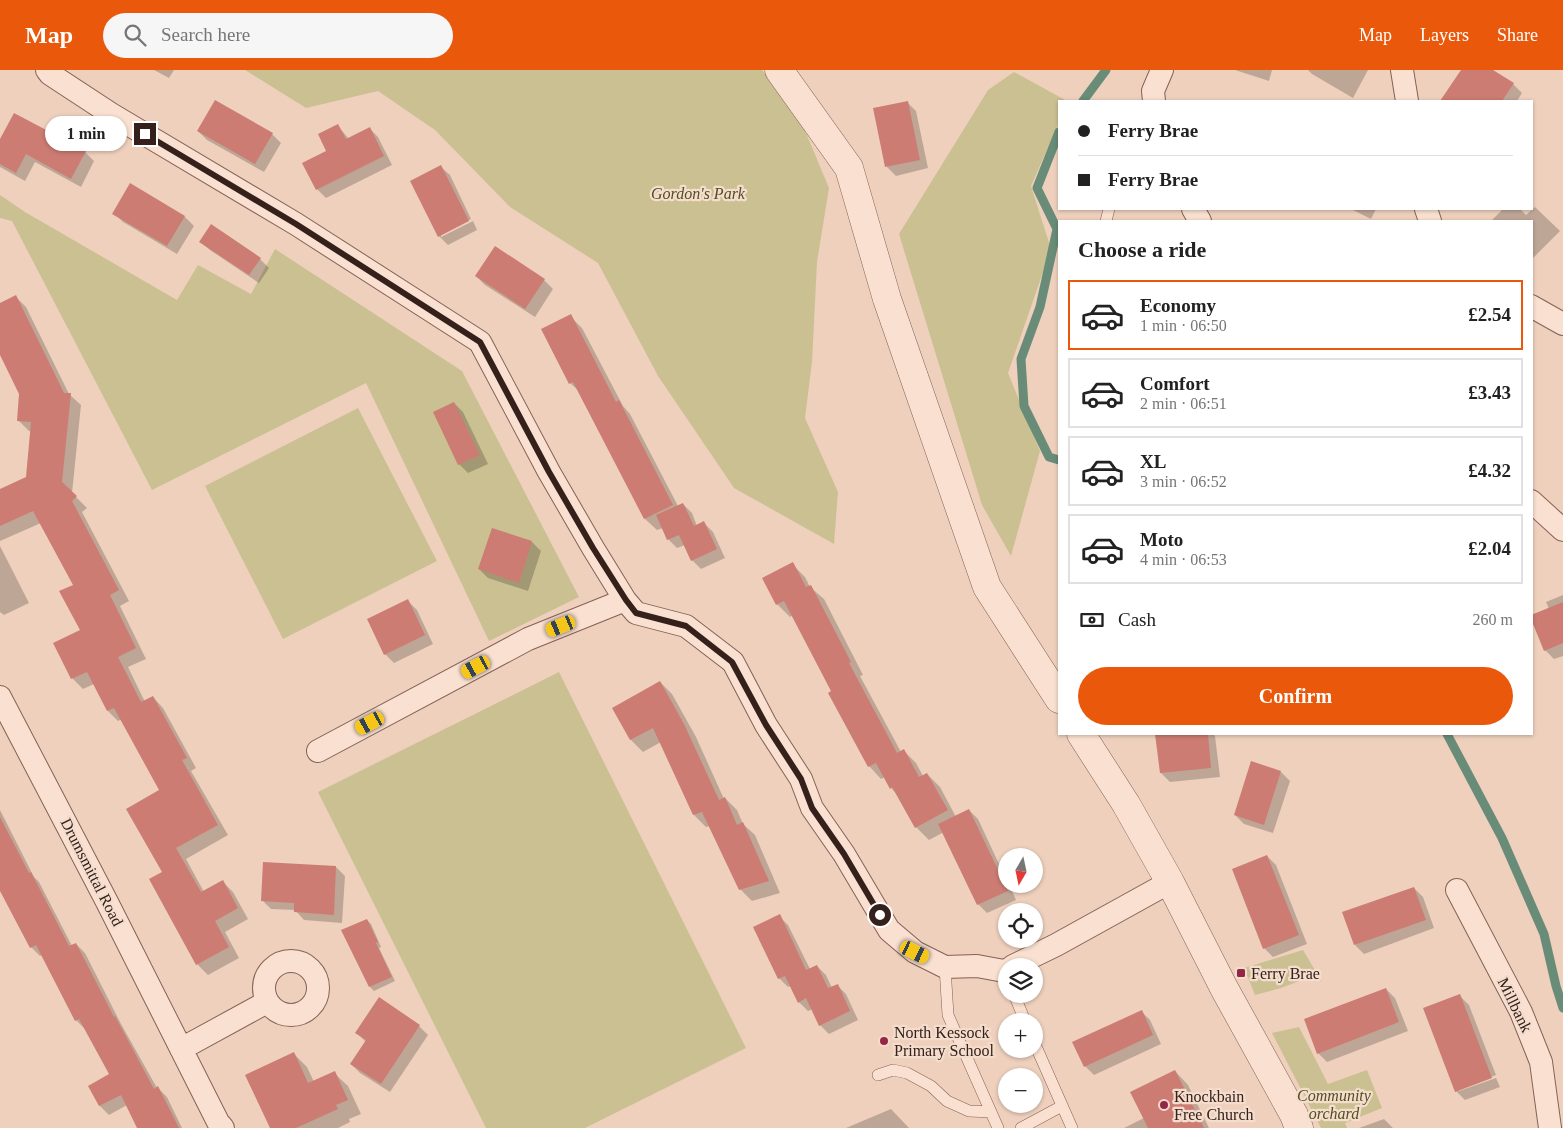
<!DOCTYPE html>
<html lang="en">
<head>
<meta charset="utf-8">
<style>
  :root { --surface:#fff; --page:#f6f6f6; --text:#222; --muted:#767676; --line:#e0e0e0; --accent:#ea580c }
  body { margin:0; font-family:"Times New Roman",serif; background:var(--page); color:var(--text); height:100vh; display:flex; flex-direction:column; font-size:19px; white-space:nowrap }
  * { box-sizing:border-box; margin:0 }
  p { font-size:16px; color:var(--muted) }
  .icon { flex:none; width:28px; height:28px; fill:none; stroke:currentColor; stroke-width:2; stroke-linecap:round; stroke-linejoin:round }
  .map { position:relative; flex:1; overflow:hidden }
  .side { position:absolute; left:1058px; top:150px; width:475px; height:515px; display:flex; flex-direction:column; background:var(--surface); border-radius:0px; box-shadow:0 1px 4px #0004 }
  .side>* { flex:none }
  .hud { position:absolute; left:1058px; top:30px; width:475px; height:110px; border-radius:0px; box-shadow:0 1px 4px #0004; display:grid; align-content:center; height:110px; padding:0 20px; background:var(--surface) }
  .needle { width:32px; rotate:189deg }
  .fabs { position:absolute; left:998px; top:778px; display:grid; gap:10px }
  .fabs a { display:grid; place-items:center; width:45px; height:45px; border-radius:50%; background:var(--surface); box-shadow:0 1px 4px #0004; font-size:25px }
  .end { position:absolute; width:22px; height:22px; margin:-11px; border:6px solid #35201b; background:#fff; box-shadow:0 0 0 2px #fff }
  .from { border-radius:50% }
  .bubble { position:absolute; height:35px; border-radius:18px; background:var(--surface); box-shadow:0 1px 4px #0004; font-size:16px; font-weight:700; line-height:35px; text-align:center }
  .car { position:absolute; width:15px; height:30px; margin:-15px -8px; border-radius:6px; box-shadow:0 0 4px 1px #0007; background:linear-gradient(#f5c518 24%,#345 0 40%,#f5c518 0 76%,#345 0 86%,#f5c518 0) }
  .hud b { display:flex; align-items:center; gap:18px; height:48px; font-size:19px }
  .hud b+b { border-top:1px solid var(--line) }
  .hud i { width:12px; height:12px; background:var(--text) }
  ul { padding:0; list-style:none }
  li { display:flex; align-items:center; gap:15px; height:70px; margin:0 10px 8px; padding:0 10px; border:2px solid var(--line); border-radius:0px }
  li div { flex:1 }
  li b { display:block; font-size:19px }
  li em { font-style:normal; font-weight:700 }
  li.active { border-color:var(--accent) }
  li>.icon { width:45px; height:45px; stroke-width:1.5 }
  h2 { padding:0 20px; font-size:22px; line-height:60px }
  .pay { display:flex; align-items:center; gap:12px; height:55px; padding:0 20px; font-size:19px }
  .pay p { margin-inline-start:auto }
  .primary-button { display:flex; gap:10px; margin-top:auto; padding:10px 20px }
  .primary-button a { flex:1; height:58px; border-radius:30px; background:var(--accent); color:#fff; font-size:20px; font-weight:700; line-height:58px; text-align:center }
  header { display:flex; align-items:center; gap:30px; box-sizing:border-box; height:70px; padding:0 25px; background:var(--accent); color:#fff }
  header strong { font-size:24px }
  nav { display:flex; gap:28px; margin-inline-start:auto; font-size:18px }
  .search { width:350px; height:45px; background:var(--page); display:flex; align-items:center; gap:12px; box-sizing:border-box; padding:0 18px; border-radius:28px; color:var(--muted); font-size:19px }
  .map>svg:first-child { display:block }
  .green { fill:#cbc091 }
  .shadow { fill:#0003 }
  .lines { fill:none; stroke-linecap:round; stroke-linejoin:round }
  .stream { stroke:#688c78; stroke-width:9 }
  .building { fill:#cc7c72 }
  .service-casing { stroke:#856156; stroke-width:12 }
  .minor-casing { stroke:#856156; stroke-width:24 }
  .tertiary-casing { stroke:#856156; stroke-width:29 }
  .service { stroke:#f9e0d0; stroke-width:11 }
  .minor { stroke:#f9e0d0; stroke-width:22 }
  .tertiary { stroke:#f9e0d0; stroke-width:28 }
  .route { stroke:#35201b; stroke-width:6 }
  .poi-dot { fill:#952648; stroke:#f5ddcd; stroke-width:2 }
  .labels { text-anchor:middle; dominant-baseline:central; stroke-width:4.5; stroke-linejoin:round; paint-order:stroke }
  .park-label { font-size:16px; font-style:italic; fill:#514f22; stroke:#f5ddcd }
  .street-label { font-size:16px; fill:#35201b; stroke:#f5ddcd }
  .poi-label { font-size:16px; fill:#35201b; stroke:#f5ddcd; text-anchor:start }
</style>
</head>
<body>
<header>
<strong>Map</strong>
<div class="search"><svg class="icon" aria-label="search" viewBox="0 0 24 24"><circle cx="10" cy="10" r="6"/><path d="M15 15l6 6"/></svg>Search here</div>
<nav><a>Map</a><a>Layers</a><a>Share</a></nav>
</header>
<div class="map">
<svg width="1563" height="1058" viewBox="0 0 1563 1058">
  <rect width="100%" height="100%" fill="#eed0bd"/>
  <path class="green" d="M 245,0 L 762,0 L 796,39 L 829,118 L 817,192 L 812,292 L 805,348 L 838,422 L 834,474 L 734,418 L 658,306 L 598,193 L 510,137 L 435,60 L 378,21 L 306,38 Z
    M 1014,2 L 1067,31 L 1059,31 L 1059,52 L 1031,116 L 1051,179 L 1008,303 L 1040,381 L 1011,486 L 982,435 L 899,164 L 988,20 Z
    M 0,125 L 25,142 L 177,230 L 198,195 L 251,224 L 275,179 L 462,301 L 579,527 L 489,571 L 366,313 L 152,420 L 12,151 L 0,148 Z
    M 358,338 L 437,491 L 283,569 L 205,416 Z
    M 559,602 L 746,978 L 585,1058 L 486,1058 L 318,722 Z
    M 1303,880 L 1322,912 L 1315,905 L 1281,918 L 1255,925 L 1244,898 Z
    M 1299,957 L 1328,1014 L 1367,1000 L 1382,1038 L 1345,1053 L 1347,1058 L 1321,1058 L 1272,963 Z"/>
  <path class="shadow" d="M 154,0 L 174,0 L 169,8 Z
    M 1235,0 L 1272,0 L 1269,11 Z
    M 1308,0 L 1368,0 L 1353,28 L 1312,4 Z
    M 1463,0 L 1491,0 L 1513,14 L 1522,23 L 1517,31 L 1442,31 Z
    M 907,32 L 916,41 L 928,98 L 896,106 L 887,97 Z
    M 15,44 L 85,82 L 94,91 L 81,117 L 35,92 L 25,111 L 0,97 L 0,71 Z
    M 338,56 L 349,69 L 369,58 L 378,67 L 392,95 L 326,128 L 317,119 L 328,81 Z
    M 198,61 L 272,64 L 281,73 L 264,102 L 207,70 Z
    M 441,97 L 450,105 L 471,149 L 441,164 L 441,167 L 473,151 L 477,160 L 448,175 L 439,166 Z
    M 131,115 L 185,147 L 194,156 L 177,184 L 123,152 L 114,143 Z
    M 1535,137 L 1560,161 L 1531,190 L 1531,151 L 1491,151 L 1503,139 L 1520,139 L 1526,145 Z
    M 1351,139 L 1376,139 L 1371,149 Z
    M 201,172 L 260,189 L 269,198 L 259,213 L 210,180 Z
    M 476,206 L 544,210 L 553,219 L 535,247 L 485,215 Z
    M 16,227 L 26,237 L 69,324 L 81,335 L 72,423 L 87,438 L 82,442 L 129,531 L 120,536 L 146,589 L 128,597 L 145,632 L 153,627 L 163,638 L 196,698 L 191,701 L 228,765 L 186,789 L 204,822 L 223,812 L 233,822 L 248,849 L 225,862 L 239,888 L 208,905 L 197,894 L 163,802 L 161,721 L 122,649 L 118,651 L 108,641 L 94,614 L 83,619 L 72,608 L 81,560 L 74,515 L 41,453 L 0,471 L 0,421 L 27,408 L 32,361 L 29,361 L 18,350 L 21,324 L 0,282 L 0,235 Z
    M 570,246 L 582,258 L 623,336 L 630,344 L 678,436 L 683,434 L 692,443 L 697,456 L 704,453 L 713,462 L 725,488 L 701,499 L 692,490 L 685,475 L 677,478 L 668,469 L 663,458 L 657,460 L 645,449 L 581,323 L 570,313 Z
    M 454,333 L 463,342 L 488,394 L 468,403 L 459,394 Z
    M 532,472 L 541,481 L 528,521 L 488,508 L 479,499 Z
    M 0,476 L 29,533 L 4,545 L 0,542 Z
    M 792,494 L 805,507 L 810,517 L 824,529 L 863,605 L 860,606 L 901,682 L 903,680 L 916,693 L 923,706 L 927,704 L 940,717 L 956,747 L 969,740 L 978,749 L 1006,809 L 1006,814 L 1009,814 L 1016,830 L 987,843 L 978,834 L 944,762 L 929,770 L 916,757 L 899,726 L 891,718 L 885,707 L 881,709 L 869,696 L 793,545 L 790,547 L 777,534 Z
    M 1563,525 L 1563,586 L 1554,589 L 1545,580 L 1549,539 L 1546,532 Z
    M 408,531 L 417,540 L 433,574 L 394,593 L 385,584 Z
    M 660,612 L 672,624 L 696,667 L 724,729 L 725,728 L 737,740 L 743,754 L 755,765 L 780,823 L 752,831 L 740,819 L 710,756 L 706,757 L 694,745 L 661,672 L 643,682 L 631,670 L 614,638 Z
    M 1157,664 L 1213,664 L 1215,666 L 1220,707 L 1170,712 L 1161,703 Z
    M 1281,702 L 1290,711 L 1273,763 L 1244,754 L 1235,745 Z
    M 0,740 L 34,807 L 39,812 L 72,876 L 76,874 L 85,883 L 121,954 L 157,1018 L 158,1018 L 167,1027 L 182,1058 L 138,1058 L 127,1035 L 109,1045 L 100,1036 L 90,1016 L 111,1005 L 85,959 L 76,950 L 42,885 L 40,886 L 31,877 L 0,818 Z
    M 1267,786 L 1276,795 L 1307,874 L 1273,887 L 1264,878 Z
    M 336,797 L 345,806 L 342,853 L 304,850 L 295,840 L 271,839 L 262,830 Z
    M 1414,818 L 1423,827 L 1434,858 L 1364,884 L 1355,875 Z
    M 779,846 L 788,855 L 810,899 L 817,896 L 826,905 L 832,918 L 837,915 L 846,924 L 858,950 L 829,964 L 820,955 L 813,939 L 808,941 L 799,932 L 791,916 L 788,917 L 779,908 Z
    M 367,850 L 371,854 L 381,877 L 379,878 L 395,911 L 374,921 L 370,917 L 343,861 Z
    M 1386,919 L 1395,928 L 1408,961 L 1327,992 L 1318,983 Z
    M 1460,926 L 1469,935 L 1496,1005 L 1459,1019 L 1459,1021 L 1496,1008 L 1500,1017 L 1465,1030 L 1456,1021 Z
    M 1141,941 L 1150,950 L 1161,974 L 1094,1005 L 1085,996 Z
    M 419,956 L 428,965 L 390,1022 L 360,1003 L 351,994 L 366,972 L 357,963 Z
    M 294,984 L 307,997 L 314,1012 L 334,1003 L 348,1016 L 361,1044 L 349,1049 L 350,1052 L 338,1058 L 271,1058 Z
    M 1175,1001 L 1188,1015 L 1209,1058 L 1124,1058 L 1144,1048 Z
    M 891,1039 L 909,1058 L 846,1058 Z
    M 1384,1049 L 1393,1058 L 1359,1058 Z"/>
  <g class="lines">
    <path class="stream" d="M 1083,31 L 1106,0
      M 1059,62 L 1037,118 L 1057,159 L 1040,237 L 1021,289 L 1024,336 L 1049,387 L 1059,390
      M 1447,664 L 1502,768 L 1544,864 L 1556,916 L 1563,938"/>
  </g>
  <path class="building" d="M 1461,0 L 1493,0 L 1514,13 L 1502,31 L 1440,31 Z
    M 215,30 L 273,63 L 255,94 L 197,61 Z
    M 908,31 L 920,90 L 885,97 L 873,38 Z
    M 14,43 L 86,81 L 71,109 L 26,84 L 16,103 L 0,94 L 0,69 Z
    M 338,54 L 346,69 L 370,57 L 384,86 L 316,120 L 302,93 L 326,81 L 318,64 Z
    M 441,95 L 469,151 L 438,167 L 410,111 Z
    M 130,113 L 185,146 L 167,176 L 112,144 Z
    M 211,154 L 261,188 L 249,205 L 199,172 Z
    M 495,176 L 545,209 L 525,239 L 475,206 Z
    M 16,225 L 64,323 L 71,323 L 62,412 L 77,426 L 72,431 L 119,520 L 110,525 L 136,578 L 118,587 L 141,632 L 153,626 L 187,688 L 182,690 L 218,755 L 176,778 L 201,822 L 223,810 L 238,838 L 215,851 L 229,877 L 196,895 L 149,809 L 162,802 L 126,739 L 159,720 L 114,638 L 107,641 L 87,602 L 71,609 L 53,573 L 80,560 L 59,521 L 73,515 L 33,441 L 0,456 L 0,419 L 26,407 L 31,352 L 17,351 L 19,324 L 0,285 L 0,233 Z
    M 571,244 L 616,332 L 619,330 L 673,435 L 644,449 L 573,312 L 569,314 L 541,259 Z
    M 454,332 L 480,385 L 458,395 L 433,342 Z
    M 683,433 L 694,456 L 704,451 L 717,479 L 691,491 L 679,465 L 667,470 L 656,445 Z
    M 492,458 L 532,471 L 519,513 L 478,499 Z
    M 793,492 L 806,517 L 811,515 L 851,592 L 849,593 L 897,683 L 904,679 L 919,707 L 927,703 L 948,740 L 915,758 L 892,717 L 890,719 L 876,693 L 868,697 L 828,623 L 831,621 L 784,531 L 776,535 L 762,508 Z
    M 408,529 L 425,565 L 384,585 L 367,549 Z
    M 1563,532 L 1563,573 L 1544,581 L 1531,549 L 1531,545 Z
    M 660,611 L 684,654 L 719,730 L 725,727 L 737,755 L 743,752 L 769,811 L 739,820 L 702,742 L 693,745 L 653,658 L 630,670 L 612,638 Z
    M 1155,664 L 1208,664 L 1211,698 L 1160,703 Z
    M 1251,691 L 1281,701 L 1264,755 L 1234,745 Z
    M 969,739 L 1008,821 L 977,835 L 938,754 Z
    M 0,747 L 29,803 L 31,802 L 69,876 L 76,873 L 114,947 L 115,946 L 154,1019 L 158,1016 L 179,1058 L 137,1058 L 121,1025 L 99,1036 L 88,1016 L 109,1004 L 79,949 L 75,951 L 36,875 L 30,878 L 0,821 Z
    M 1267,785 L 1299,865 L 1263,879 L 1232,799 Z
    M 263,792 L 336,796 L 334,845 L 294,842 L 294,833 L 261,831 Z
    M 1414,817 L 1426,850 L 1354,875 L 1342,842 Z
    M 780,844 L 806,900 L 817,895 L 828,918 L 838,914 L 850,941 L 819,956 L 806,928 L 798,933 L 785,906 L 778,909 L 753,857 Z
    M 367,849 L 378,872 L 376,873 L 392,907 L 369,917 L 341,860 Z
    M 1386,918 L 1399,952 L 1317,984 L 1304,949 Z
    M 1460,924 L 1492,1008 L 1455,1022 L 1423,938 Z
    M 379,927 L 420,955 L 381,1014 L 350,994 L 366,970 L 355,963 Z
    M 1142,940 L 1153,965 L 1084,997 L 1072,972 Z
    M 294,982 L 308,1013 L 335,1001 L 348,1030 L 336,1035 L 338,1039 L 296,1058 L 270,1058 L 245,1005 Z
    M 1175,1000 L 1204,1058 L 1148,1058 L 1130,1022 Z"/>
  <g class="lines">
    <g class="service-casing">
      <path id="service" d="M 1106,151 L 1109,139
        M 945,897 L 948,945 L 998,1058
        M 1014,924 L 1025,951
        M 1034,972 L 1072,1058
        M 878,1005 L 893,1000 L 907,1003 L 931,1016 L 947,1031 L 969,1041 L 991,1042
        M 1021,1058 L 1062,1036"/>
    </g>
    <g class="minor-casing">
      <path id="minor" d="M 47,0 L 50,4 L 111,44 L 296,154 L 480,272 L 549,402 L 593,478 L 625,530 L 636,543 L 686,556 L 733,592 L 766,655 L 801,709 L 812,738 L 844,784 L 889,860 L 915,882 L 945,897 L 977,896 L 1004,901 L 1006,900
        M 1402,0 L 1407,31
        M 1154,31 L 1153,21 L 1162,0
        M 1193,139 L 1200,151
        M 1426,139 L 1430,151
        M 1531,236 L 1563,254
        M 1531,431 L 1563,460
        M 0,627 L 107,832 L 218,1052 L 223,1058
        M 318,681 L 528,569 L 625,530
        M 1457,820 L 1521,942 L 1541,992 L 1550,1058
        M264 918a27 27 0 1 1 54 0a27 27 0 1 1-54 0Z
        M 1013,896 L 1056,875 L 1170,812
        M 181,979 L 267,932"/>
    </g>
    <g class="tertiary-casing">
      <path id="tertiary" d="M 779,0 L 849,98 L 887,229 L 987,517 L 1059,629
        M 1081,664 L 1126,734 L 1170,812 L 1224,918 L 1294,1045 L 1299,1058"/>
    </g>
    <use href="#service" class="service"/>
    <use href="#minor" class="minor"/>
    <use href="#tertiary" class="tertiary"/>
  </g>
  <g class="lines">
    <path class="route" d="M 145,64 L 296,154 L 480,272 L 549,402 L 593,478 L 626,530 L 636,543 L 686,556 L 732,592 L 766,655 L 801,709 L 812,738 L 844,784 L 880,845"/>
  </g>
  <g class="poi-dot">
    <rect x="1236" y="898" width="10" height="10" rx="2.5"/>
    <circle cx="884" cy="971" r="5"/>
    <circle cx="1164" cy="1035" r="5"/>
  </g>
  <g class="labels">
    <g class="park-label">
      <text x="698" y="123">Gordon's Park</text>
      <text x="1334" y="1025">Community<tspan x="1334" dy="18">orchard</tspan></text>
    </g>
    <g class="street-label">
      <text transform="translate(92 802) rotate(63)">Drumsmittal Road</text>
      <text transform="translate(1515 935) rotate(64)">Millbank</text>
    </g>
    <g class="poi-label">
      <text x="1251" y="903">Ferry Brae</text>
      <text x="894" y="962">North Kessock<tspan x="894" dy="18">Primary School</tspan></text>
      <text x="1174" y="1026">Knockbain<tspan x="1174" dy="18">Free Church</tspan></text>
    </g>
  </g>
</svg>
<div class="fabs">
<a><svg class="needle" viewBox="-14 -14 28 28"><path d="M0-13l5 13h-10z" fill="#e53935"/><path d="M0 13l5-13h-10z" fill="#767676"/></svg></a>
<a><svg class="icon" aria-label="locate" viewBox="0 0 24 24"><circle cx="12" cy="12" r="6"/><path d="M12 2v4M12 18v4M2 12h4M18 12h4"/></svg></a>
<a><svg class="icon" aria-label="layers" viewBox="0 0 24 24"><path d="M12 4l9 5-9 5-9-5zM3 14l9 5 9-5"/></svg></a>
<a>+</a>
<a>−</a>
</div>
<i class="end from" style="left:880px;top:845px"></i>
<i class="end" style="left:145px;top:64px"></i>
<div class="bubble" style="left:45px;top:46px;width:82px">1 min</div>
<i class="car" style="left:561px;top:556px;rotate:248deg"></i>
<i class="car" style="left:476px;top:597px;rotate:242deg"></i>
<i class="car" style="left:370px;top:653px;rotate:242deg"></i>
<i class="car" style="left:915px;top:882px;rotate:116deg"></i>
<div class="hud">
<b><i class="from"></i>Ferry Brae</b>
<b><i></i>Ferry Brae</b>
</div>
<section class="side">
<h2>Choose a ride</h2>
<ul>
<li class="active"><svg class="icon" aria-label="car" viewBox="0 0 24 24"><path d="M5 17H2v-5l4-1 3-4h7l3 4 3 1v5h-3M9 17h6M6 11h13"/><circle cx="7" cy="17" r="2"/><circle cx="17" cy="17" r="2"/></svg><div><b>Economy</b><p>1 min · 06:50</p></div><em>£2.54</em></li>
<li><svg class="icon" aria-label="car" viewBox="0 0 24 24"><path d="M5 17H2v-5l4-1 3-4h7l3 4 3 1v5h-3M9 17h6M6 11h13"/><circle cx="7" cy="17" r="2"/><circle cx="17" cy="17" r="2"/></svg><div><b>Comfort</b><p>2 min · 06:51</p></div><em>£3.43</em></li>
<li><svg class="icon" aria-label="car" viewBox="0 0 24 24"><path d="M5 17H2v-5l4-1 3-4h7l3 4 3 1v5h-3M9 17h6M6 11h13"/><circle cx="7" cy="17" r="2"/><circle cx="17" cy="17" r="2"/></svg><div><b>XL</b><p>3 min · 06:52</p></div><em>£4.32</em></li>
<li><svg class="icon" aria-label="car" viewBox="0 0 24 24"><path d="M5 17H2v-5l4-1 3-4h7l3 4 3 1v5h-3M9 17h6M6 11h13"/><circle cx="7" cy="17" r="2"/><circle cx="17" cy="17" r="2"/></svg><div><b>Moto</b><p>4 min · 06:53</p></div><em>£2.04</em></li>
</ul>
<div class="pay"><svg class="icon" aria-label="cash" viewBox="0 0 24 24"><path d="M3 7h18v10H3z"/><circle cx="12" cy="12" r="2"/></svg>Cash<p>260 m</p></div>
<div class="primary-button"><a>Confirm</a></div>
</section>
</div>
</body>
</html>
